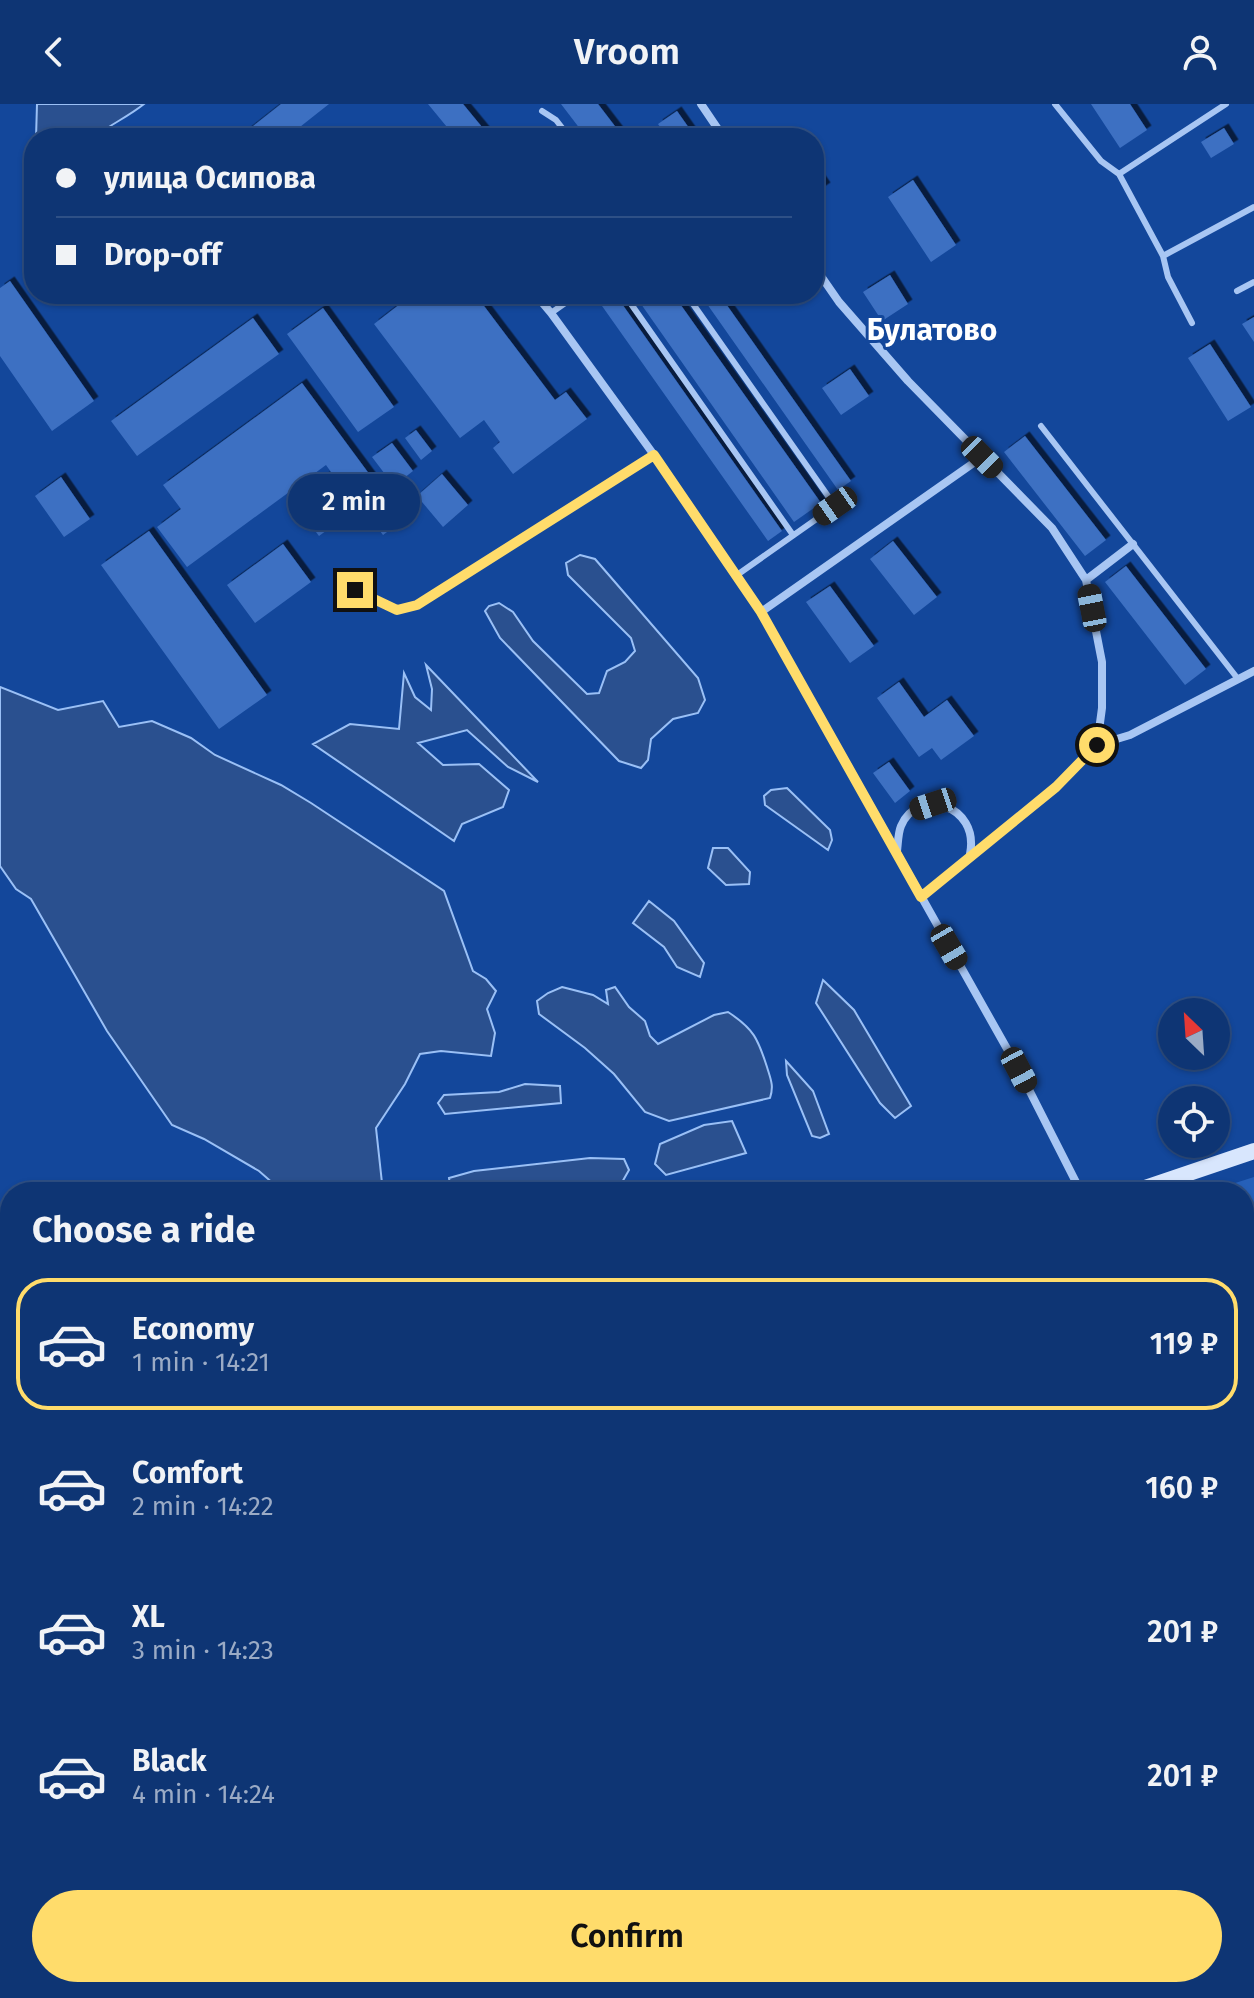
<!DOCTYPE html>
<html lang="en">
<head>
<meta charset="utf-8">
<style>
  :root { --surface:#0e3574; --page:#173d79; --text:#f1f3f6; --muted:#9babc5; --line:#2e5086; --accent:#ffdc6b }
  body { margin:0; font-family:"Fira Sans",sans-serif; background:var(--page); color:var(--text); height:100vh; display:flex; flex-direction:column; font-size:30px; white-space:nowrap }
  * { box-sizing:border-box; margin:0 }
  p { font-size:26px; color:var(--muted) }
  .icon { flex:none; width:44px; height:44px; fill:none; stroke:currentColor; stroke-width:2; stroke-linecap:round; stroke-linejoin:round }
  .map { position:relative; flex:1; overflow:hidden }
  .sheet { position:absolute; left:0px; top:1078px; width:1254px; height:816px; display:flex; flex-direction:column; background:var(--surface); border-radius:32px 32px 0 0; box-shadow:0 2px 6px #0004,0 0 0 2px var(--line) }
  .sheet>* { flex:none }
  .top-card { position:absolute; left:24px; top:24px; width:800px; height:176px; border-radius:32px; box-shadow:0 2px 6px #0004,0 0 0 2px var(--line); display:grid; align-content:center; height:176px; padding:0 32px; background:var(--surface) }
  .needle { width:52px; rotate:335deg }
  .fabs { position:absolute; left:1158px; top:894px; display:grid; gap:16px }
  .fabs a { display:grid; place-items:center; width:72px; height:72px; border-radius:50%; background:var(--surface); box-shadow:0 2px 6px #0004,0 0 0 2px var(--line); font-size:40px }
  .end { position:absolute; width:36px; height:36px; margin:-18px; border:10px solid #ffdc6b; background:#111; box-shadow:0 0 0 4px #111 }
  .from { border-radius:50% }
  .bubble { position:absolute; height:56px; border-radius:28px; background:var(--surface); box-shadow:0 2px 6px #0004,0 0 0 2px var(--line); font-size:26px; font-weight:600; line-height:56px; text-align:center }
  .car { position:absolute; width:24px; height:48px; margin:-24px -12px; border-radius:10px; box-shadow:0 0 6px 2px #0007; background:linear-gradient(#222 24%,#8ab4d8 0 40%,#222 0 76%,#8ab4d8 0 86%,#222 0) }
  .top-card b { display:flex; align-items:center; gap:28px; height:76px; font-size:30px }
  .top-card b+b { border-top:2px solid var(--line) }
  .top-card i { width:20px; height:20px; background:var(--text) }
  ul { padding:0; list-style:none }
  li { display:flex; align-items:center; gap:24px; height:132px; margin:0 16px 12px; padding:0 16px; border:4px solid transparent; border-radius:32px }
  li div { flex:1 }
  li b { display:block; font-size:30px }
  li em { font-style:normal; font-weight:600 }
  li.on { border-color:var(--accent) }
  li>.icon { width:72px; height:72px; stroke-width:1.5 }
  h2 { padding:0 32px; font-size:36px; line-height:96px }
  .cta { display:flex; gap:16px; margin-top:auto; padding:16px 32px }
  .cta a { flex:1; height:92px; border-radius:48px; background:var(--accent); color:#111; font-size:32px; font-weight:600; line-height:92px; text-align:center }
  header { display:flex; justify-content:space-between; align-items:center; height:104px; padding:0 32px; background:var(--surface); font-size:36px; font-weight:600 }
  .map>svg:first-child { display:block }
  .green { fill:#2660b9 }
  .water { fill:#2a508f; stroke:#9ac0f6; stroke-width:2 }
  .building { fill:#3d70c2; filter:url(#shadow) }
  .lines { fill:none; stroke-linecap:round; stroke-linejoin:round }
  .lane { stroke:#a8c6f3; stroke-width:6 }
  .street { stroke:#a8c6f3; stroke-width:8 }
  .secondary { stroke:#d8e6fd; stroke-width:16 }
  .route { stroke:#ffdc6b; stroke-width:10 }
  .labels { text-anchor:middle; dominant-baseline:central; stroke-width:6; stroke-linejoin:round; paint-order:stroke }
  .district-label { font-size:30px; font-weight:bold; fill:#fff; stroke:#13479b }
</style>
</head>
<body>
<header><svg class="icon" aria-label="back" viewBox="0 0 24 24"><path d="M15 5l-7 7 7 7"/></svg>Vroom<svg class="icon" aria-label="person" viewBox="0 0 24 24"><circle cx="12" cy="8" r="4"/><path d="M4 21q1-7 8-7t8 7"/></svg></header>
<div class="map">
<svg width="1254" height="1894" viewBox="0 0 1254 1894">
  <defs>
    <filter id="shadow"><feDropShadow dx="4.5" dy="-4.5" stdDeviation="0" flood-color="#0009"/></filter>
  </defs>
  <rect width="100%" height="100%" fill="#13479b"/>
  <path class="green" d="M 1254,1073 L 1254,1104 L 1244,1108 L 1244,1088 L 1207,1088 Z
    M 0,1448 L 10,1456 L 10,1884 L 522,1884 L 534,1894 L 0,1894 Z
    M 1254,1612 L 1254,1894 L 1218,1894 L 1226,1884 L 1244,1884 L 1244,1863 L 1251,1855 L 1244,1849 L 1244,1624 Z
    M 568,1884 L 1210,1884 L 1201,1894 L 580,1894 Z"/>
  <path class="water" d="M 37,0 L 144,0 C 128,13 109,21 93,34 L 36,34 Z
    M 580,451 L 595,455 L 698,574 L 705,596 L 698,609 L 673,615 L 651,635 L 648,656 L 641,664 L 619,657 L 500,534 L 485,507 L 489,502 L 499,499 L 513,508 L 533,537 L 587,590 L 599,589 L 607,567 L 625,558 L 635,547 L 631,534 L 568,471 L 566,459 Z
    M 426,561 L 538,678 L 508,663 L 467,626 L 418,639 L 443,661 L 479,660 L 509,686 L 503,703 L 462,720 L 454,737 L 313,640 L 350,620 L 399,625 L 404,569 L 415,593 L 431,606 L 432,585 Z
    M 0,583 L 58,606 L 103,597 L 119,623 L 152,617 L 191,634 L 215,651 L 281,681 L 311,699 L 444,787 L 473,867 L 486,875 L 496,887 L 487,905 L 495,929 L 491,952 L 441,947 L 420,950 L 405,980 L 376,1024 L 382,1079 L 376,1088 L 283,1088 L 259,1067 L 204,1035 L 172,1021 L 107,927 L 31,795 L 16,785 L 0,762 Z
    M 787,684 L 830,726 L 832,736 L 828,746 L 765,701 L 764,692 L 771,686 Z
    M 713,744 L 728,744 L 750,768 L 749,780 L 726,781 L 708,764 Z
    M 649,797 L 674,817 L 704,859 L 700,873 L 677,863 L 664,843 L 633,819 Z
    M 823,876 L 854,906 L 911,1002 L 895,1014 L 880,999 L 816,899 Z
    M 562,883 L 593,891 L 608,900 L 606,886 L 615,883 L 629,903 L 645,917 L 650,932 L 658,940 L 714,911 L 728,908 C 754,925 758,935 767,963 C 771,976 774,982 770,994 L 669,1017 L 645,1008 L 614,970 L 585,944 L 539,910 L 537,897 L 548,889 Z
    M 786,957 L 813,987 L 829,1030 L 820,1034 L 812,1032 L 787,971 Z
    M 525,980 L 560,982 L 561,999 L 445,1010 L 438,999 L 444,991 L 499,988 Z
    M 732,1017 L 746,1049 L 666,1071 L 655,1060 L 660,1040 L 704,1021 Z
    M 590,1054 L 624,1055 L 629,1066 L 621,1080 L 583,1088 L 551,1088 L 544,1082 L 518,1086 L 517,1088 L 451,1088 L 449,1074 L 474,1067 Z"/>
  <path class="building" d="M 281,0 L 329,0 L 286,34 L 238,34 Z
    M 428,0 L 463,0 L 491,34 L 456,34 Z
    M 561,0 L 598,0 L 624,34 L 587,34 Z
    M 1091,0 L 1130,0 L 1147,26 L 1120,44 Z
    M 677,7 L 696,34 L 668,34 L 658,20 Z
    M 1224,24 L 1234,40 L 1211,54 L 1201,38 Z
    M 814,65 L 826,83 L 814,91 Z
    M 913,76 L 956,141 L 931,158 L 888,93 Z
    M 890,171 L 908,200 L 882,217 L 863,188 Z
    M 10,177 L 94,297 L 52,327 L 0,252 L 0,184 Z
    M 413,190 L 475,190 L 555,296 L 566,288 L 587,315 L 513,370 L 493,344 L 500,338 L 484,316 L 460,334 L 374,220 Z
    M 598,190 L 615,190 L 782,427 L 768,437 L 595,192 Z
    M 634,190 L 673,190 L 821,399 L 794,418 Z
    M 700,190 L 719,190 L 851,377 L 838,386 Z
    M 323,204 L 394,303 L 358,328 L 287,230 Z
    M 1254,213 L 1254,238 L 1242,220 Z
    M 253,214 L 279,250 L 137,352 L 111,317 Z
    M 1210,240 L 1251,303 L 1228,317 L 1188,254 Z
    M 850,265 L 869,292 L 841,311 L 822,284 Z
    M 302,279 L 381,386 L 319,432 L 292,396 L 331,368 L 326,361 L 187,463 L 157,423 L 181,405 L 163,381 Z
    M 416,326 L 432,347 L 421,356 L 405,334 Z
    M 1025,332 L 1106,436 L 1085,452 L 1004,348 Z
    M 392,339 L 413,367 L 394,382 L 372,353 Z
    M 442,370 L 468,401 L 443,423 L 417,392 Z
    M 61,373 L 90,415 L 64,433 L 35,392 Z
    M 391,400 L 403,416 L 383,431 L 371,415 Z
    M 149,427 L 267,591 L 219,625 L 101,461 Z
    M 893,437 L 937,493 L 914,511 L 870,455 Z
    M 283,440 L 311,478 L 255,519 L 227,481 Z
    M 1126,462 L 1206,565 L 1185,581 L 1105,478 Z
    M 830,482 L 874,542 L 850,559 L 806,498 Z
    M 899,578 L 924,613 L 947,596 L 974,632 L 941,656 L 932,644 L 919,653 L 877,594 Z
    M 889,658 L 910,687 L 895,699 L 873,669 Z
    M 1254,1442 L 1254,1473 L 1244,1476 L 1244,1444 Z
    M 10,1494 L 10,1514 L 0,1506 Z
    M 1254,1518 L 1254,1549 L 1244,1551 L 1244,1520 Z
    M 1123,1884 L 1132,1884 L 1135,1886 L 1127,1894 L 1120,1889 Z"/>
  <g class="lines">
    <path class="lane" d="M 1055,0 L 1101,57 L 1119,70 L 1163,152 L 1168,173 L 1192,219
      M 542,7 L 556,16 L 570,34
      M 1119,70 L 1226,0
      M 1163,152 L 1254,103
      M 1237,187 L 1254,178
      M 624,190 L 793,431
      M 686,190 L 835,402 L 737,471
      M 551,209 L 578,190
      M 1041,322 L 1238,575
      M 355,486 L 397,506 L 417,501 L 654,351
      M 0,1263 L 10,1279"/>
    <path class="street" d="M 701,0 L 724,34
      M 814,162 L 839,198 L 908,277 L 1052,424 L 1086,476 L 1102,558 L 1102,604 L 1097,641
      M 535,190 L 551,209 L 654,351 L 761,508 L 1019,966 L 1081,1088
      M 1086,476 L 1133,440
      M 761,508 L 982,353
      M 897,747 C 898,740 898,729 901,722 C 917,683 980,700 970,750
      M 921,793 L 1056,683 L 1097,641 L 1130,631 L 1254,567
      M 1244,1116 L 1254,1112
      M 1244,1297 L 1254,1317
      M 0,1434 L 10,1442
      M 552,1884 L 565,1894"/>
    <path class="secondary" d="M 1133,1088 L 1254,1047
      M 0,1401 L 10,1397"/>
  </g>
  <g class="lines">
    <path class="route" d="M 355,486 L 397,506 L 417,501 L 654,351 L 761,508 L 921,793 L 1056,683 L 1097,641"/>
  </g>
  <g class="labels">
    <g class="district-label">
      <text x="932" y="226">Булатово</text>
    </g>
  </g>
</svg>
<div class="fabs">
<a><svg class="needle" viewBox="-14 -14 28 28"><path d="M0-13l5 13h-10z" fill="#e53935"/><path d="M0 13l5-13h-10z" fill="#9babc5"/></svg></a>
<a><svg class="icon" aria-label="locate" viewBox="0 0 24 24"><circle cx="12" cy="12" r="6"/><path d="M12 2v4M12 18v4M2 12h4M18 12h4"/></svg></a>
</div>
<i class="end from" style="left:1097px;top:641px"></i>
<i class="end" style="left:355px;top:486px"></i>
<div class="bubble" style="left:288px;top:370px;width:132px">2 min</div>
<i class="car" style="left:982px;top:353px;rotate:135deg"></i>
<i class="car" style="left:835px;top:402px;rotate:235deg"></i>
<i class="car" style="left:1092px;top:504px;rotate:349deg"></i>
<i class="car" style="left:933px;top:700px;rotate:252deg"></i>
<i class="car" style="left:949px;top:843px;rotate:150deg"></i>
<i class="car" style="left:1019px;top:966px;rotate:152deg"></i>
<div class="top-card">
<b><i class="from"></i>улица Осипова</b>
<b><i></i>Drop-off</b>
</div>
<section class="sheet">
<h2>Choose a ride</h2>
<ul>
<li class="on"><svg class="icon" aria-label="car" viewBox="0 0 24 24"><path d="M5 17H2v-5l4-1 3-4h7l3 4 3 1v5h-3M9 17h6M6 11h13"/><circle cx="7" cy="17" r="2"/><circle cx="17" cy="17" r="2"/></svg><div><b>Economy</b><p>1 min · 14:21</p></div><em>119 ₽</em></li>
<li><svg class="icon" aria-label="car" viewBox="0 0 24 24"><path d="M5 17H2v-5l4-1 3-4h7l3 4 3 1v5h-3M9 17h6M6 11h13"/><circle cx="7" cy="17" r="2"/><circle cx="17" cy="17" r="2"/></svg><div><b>Comfort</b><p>2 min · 14:22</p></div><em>160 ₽</em></li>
<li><svg class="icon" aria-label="car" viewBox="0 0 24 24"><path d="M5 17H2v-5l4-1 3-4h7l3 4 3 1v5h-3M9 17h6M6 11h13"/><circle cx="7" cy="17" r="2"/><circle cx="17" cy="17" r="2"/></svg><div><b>XL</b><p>3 min · 14:23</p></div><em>201 ₽</em></li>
<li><svg class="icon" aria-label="car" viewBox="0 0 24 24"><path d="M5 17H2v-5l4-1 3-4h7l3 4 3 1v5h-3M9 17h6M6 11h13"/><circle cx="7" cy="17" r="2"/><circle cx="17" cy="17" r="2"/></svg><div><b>Black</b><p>4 min · 14:24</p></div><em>201 ₽</em></li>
</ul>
<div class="cta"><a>Confirm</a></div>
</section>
</div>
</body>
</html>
